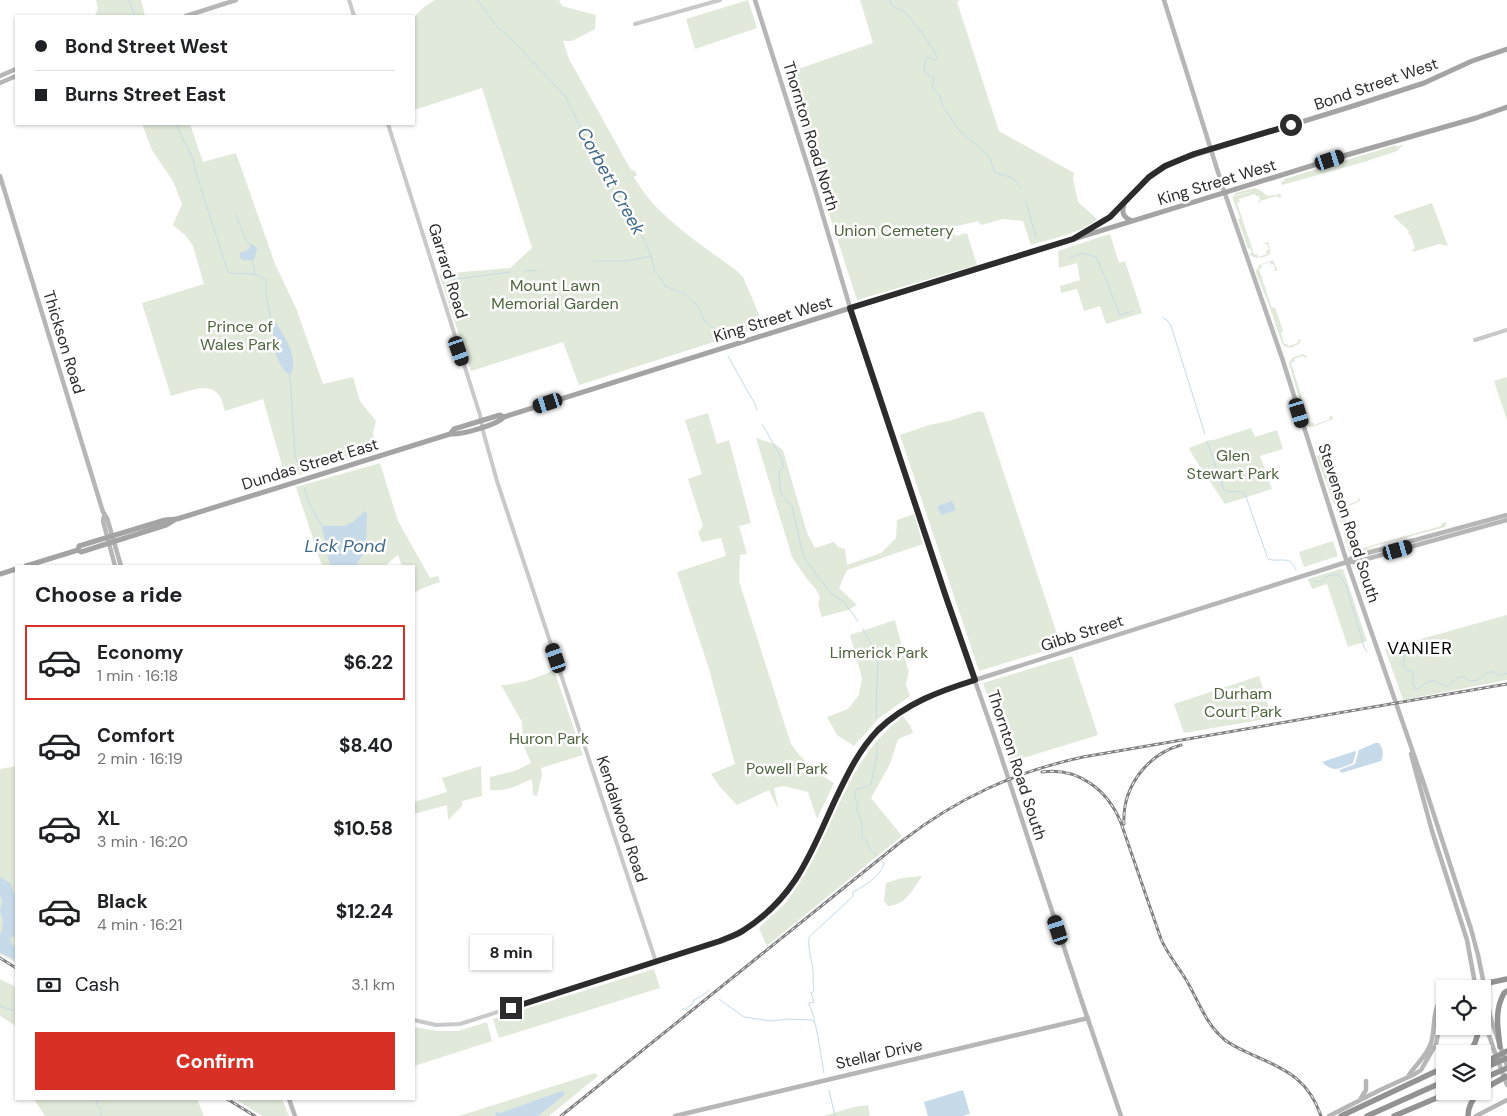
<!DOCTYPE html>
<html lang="en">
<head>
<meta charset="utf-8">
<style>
  :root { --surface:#fff; --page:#f2f2f2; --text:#202124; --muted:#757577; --line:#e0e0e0; --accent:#d93025 }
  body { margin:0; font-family:"DM Sans",sans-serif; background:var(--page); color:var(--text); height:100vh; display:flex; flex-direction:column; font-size:19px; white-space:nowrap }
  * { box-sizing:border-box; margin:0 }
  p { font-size:16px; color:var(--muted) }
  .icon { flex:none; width:28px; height:28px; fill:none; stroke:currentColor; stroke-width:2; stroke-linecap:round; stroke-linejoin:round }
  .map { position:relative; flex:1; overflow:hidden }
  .sheet { position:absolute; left:15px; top:565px; width:400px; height:535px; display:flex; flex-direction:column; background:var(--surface); border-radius:0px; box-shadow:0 1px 4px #0004 }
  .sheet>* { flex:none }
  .banner { position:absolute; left:15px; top:15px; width:400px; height:110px; border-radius:0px; box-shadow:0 1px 4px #0004; display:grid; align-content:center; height:110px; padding:0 20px; background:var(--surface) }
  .buttons { position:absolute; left:1436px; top:980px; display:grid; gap:10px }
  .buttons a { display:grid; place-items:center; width:55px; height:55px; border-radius:0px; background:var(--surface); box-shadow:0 1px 4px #0004; font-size:25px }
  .end { position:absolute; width:22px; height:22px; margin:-11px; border:6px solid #2c2c2c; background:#fff; box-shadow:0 0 0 2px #fff }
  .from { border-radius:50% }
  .bubble { position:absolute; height:35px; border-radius:0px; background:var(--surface); box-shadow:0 1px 4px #0004; font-size:16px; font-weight:700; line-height:35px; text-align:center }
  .car { position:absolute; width:15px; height:30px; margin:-15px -8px; border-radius:6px; box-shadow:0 0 4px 1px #0007; background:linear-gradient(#222 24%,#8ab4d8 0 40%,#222 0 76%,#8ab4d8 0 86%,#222 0) }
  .banner b { display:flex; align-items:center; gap:18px; height:48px; font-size:19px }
  .banner b+b { border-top:1px solid var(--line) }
  .banner i { width:12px; height:12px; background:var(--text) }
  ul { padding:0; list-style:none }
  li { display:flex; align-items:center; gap:15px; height:75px; margin:0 10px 8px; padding:0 10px; border:2px solid transparent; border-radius:0px }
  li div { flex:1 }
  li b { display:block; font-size:19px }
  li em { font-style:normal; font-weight:700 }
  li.on { border-color:var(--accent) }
  li>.icon { width:45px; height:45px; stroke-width:1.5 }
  h2 { padding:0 20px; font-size:22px; line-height:60px }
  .pay { display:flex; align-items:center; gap:12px; height:55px; padding:0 20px; font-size:19px }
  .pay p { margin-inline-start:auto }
  .action { display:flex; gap:10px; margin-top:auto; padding:10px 20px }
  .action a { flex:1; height:58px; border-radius:0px; background:var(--accent); color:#fff; font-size:20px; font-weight:700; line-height:58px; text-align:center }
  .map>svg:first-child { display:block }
  .green { fill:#e1e9da }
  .water { fill:#c6dae9 }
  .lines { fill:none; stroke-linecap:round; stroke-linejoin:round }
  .stream { stroke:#c6dae9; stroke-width:1 }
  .tertiary { stroke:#c9c9c9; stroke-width:4 }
  .secondary { stroke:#b6b6b6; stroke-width:4.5 }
  .primary { stroke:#a4a4a4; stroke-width:5 }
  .motorway { stroke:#939393; stroke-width:5.5 }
  .rail-casing { stroke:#818181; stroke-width:3 }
  .rail { stroke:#fff; stroke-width:1; stroke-dasharray:4; stroke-linecap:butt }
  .route { stroke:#2c2c2c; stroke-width:6 }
  .labels { text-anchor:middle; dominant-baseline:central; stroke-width:5; stroke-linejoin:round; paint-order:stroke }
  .street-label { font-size:16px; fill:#2c2c2c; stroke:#fff }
  .park-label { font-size:16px; fill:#4d653c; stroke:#fff }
  .water-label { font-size:18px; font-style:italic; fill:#3f6989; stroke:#fff }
  .neighbourhood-label { font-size:18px; letter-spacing:1px; fill:#000; stroke:#fff }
</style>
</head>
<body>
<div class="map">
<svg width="1507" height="1116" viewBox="0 0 1507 1116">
  <rect width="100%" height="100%" fill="#fff"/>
  <path class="green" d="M 96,0 L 141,0 L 145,16 L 95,16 L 98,8 Z
    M 435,0 L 559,0 L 562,6 L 596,15 L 595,29 L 572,41 L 563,41 L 569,59 L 631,170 L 635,171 L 637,175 L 634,177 C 655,216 702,245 737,271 L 743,277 L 764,326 L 579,385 L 563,342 L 471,371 L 439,274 L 510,268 L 532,248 L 482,88 L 414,110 L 414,17 L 424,7 Z
    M 748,0 L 757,28 L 695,49 L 686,19 Z
    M 860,0 L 960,0 L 957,2 L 999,131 L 1074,173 L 1073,179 L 1078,202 L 1097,219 C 1080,234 1053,238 1031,245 L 1023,221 L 1003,219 L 981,225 L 978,221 L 953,227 L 955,236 L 967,233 L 977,265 L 857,300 L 784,74 L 873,43 Z
    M 142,124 L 190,124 L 203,162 L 236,153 L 275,264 L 296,308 L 323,384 L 353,377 L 360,401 L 376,421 L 373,433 L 376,451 L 286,479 L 263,399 L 225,411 C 223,406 222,397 217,393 C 207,382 183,393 171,396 L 142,303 L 204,284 L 193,246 L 186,236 L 173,225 L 182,204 L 173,181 L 152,150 Z
    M 1404,144 L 1397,151 L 1364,162 L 1282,185 L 1281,182 L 1284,181 L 1284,179 L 1396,145 L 1397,147 Z
    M 1254,188 L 1258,189 L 1268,196 L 1280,194 L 1282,196 L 1278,198 L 1277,196 L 1260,201 L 1260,204 L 1258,201 L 1260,200 L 1259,196 L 1256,196 L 1255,194 L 1239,199 L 1240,202 L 1237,203 L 1254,254 L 1257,254 L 1258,257 L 1267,254 L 1266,251 L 1269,249 L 1267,244 L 1264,244 L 1266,242 L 1269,243 L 1270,254 C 1263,258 1255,260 1249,254 L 1252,252 L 1250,248 L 1248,249 L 1238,219 L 1240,218 L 1232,197 L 1257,190 L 1233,196 L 1235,193 Z
    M 1432,203 L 1448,246 L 1439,244 L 1413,252 L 1412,250 L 1415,248 L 1410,234 L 1408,234 L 1409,231 L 1393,216 Z
    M 1110,234 L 1119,263 L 1125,261 L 1142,313 L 1106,324 L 1100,306 L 1084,311 L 1077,289 L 1061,293 L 1060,286 L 1080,280 L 1077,263 L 1059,268 L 1058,251 Z
    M 1273,260 L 1277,269 L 1277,271 L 1273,271 L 1275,270 L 1274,264 L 1271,265 L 1270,262 L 1261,265 L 1262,268 L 1259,269 L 1272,308 L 1275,307 L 1283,331 L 1281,333 L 1284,344 L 1287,344 L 1288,346 L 1298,343 L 1298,340 L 1301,339 L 1299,344 L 1290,348 L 1284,346 L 1282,343 L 1265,293 L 1268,303 L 1256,273 L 1256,269 L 1257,271 L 1259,265 Z
    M 1302,354 L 1305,355 L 1307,357 L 1304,358 L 1303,356 L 1294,359 L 1295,361 L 1291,363 L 1310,423 L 1313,422 L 1314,425 L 1330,419 L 1329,417 L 1332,416 L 1333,419 L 1312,427 L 1309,427 L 1306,423 L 1289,363 L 1292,358 Z
    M 1507,377 L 1507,420 L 1494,381 Z
    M 979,411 L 984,413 L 1061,646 L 979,671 L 900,435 L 929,425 L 949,421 Z
    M 708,413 L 717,444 L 729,440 L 751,523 L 739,526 L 747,554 L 740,555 L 739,581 L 791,744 C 803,761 816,773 834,783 L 817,819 L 808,792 L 784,786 L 774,788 L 778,807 L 777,807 L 769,790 L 737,805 L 720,787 L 711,774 L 735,764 L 709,669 L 677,572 L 726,556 L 721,538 L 702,542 L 698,533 L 703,526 L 688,479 L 702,474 L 685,420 Z
    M 1251,428 L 1255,437 L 1277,430 L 1283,449 L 1260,456 L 1272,489 L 1225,504 L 1193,456 L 1189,448 L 1210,440 L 1214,440 Z
    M 756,438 L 775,444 L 783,450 L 807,533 L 815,548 L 834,542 L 838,547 L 845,549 L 847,565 L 881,553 L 896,538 L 897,520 L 914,514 L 923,544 L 847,570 L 839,588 L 857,605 L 848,610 L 822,617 L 818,605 L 820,597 L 815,588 L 807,579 L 792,557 Z
    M 1321,453 L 1337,503 L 1341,502 L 1343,506 L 1358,501 L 1358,498 L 1360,499 L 1360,501 C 1352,505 1341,510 1334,504 L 1316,455 L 1319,456 L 1319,454 Z
    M 380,463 L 398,521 L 430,578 L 438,576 L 440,582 L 423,588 L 414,593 L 414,566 L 402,566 L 398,555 L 385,566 L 322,566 L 296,487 Z
    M 1360,507 L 1347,512 L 1348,516 L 1345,517 L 1346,521 L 1347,520 L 1350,531 L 1354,530 L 1355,532 L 1351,533 L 1352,536 L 1350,537 L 1355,549 L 1358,547 L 1359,549 L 1441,526 L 1442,523 L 1447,522 L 1445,527 L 1371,547 L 1366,550 L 1377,547 L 1377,548 L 1352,555 L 1354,551 L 1351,554 L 1349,552 L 1340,519 L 1345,512 Z
    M 1333,541 L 1338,556 L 1304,567 L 1299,552 Z
    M 1340,569 L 1343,569 L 1367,641 L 1348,647 L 1327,584 L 1312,589 L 1308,579 Z
    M 1507,615 L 1507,680 L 1403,700 L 1385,649 Z
    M 895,620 L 908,670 L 909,670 L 906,685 L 910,696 L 879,718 L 854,746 L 837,735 L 827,717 L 848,709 L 859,695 L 862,678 L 850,635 Z
    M 1072,656 L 1098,735 L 1010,762 L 983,683 Z
    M 554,670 L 583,755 L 541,768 L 542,775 L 537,796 L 533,795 L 532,779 C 518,785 506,792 490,790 L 490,777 L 515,771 L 531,763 L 523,744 L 522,722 L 501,685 C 521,684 537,678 554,670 Z
    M 1259,676 L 1272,718 L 1184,733 L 1174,704 Z
    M 903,716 L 910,725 L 913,733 L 898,739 L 890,764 L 871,798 L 902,836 L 767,946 L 759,928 C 768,919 779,910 787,901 C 821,857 835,801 866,755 C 876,740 889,728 903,716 Z
    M 16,766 L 16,963 L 0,953 L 0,769 Z
    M 481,766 L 482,796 L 462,801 L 462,806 L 448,820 L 447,805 L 414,814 L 414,802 L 447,792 L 442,778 Z
    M 922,876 C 914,888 905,906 888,906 L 884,901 L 886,883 L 902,878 Z
    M 654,969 L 660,988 L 499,1038 L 493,1019 Z
    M 0,979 L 16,987 L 16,1026 L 0,1016 Z
    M 487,1022 L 492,1041 L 414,1066 L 414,1027 L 437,1031 L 458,1031 Z
    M 595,1073 L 598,1076 L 549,1116 L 459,1116 Z
    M 34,1099 L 197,1099 L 204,1116 L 45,1116 Z
    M 235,1099 L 282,1099 L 289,1116 L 262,1116 Z
    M 868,1105 L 870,1116 L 823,1116 L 854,1107 Z"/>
  <path class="water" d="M 251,244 L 257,248 L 255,258 L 253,260 L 242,260 L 240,257 L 240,253 C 245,250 249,252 251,244 Z
    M 273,319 C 284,335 300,357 290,376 C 271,359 276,342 271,320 Z
    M 952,501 L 956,510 L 941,515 L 937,506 Z
    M 365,511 L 367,514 C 366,534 369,550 355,566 L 331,566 L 328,558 L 322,526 L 345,526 L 354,521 Z
    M 1375,743 L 1379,743 C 1383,748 1384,755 1381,761 L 1341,773 L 1341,772 L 1339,770 L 1355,764 L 1359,750 Z
    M 1355,751 L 1356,752 L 1353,763 C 1338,769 1334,773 1322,762 Z
    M 0,877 L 10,883 L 16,898 L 16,936 L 11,937 L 10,939 L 12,945 L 16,946 L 16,960 L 0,953 L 0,934 L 2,931 L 3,921 L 0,911 L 2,900 L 0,896 Z
    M 963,1090 L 970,1114 L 963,1116 L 928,1116 L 924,1102 Z
    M 562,1091 L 565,1093 L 563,1096 L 538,1116 L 495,1116 L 496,1112 L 500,1113 Z"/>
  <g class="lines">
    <path class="stream" d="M 129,0 L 135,16
      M 478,0 L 497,27 L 509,37 L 565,96 L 617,201 L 638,226 L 651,256 L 655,272 L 660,277 L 665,286 L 683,293 L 698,306 L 704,320 L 722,336
      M 890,0 L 892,6 L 904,11 L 920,30 L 936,54 L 937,59 L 934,60 L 928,57 C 924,62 922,70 928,75 C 930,76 932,77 934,79 L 932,88 L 939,94 L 943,106 L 959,130 L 990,157 L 994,172 L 1013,178 L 1022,189
      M 177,124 C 180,141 194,152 195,170 L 228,272 C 242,276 255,270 266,281 L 266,295 L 271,320
      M 1026,202 L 1036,237
      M 235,214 C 241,225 242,236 250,245
      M 1069,258 L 1083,253 L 1096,257 L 1104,275 L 1120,315 L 1133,311
      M 252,260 L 255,274
      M 594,261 L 626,261 L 651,256
      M 525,271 L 537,270
      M 449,280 L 510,272
      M 1163,318 L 1167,320 L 1171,326 L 1205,434
      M 728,356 C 735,368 741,380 748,392 C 752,399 755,402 757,410
      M 290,376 L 295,455 L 300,471
      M 762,424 L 782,459 L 783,466 L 779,473 L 780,489 L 782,495 L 792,506 L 803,555 L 818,577 L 833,595 L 843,601 L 858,621
      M 1207,441 L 1224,490 C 1231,494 1239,489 1245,494 L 1268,559 C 1281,563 1290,554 1296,570
      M 304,488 L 311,507 L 322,526
      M 1314,581 L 1322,582 C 1327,574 1330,575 1339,575 L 1346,585 L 1364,647 L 1367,652
      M 863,629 L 878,657 L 876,718
      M 1388,651 L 1400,649 L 1405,653 L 1403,665 L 1405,669 L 1413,672 L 1413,684 L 1416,689 C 1422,688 1425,682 1431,681 C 1437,680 1442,686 1448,686 C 1467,666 1463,685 1477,680 C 1482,678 1485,673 1491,671 L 1501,676 L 1507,673
      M 877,742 L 877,754 L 871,784 L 866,787 L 857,789 C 853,794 855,799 858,803 L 857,811 L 862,823 L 862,838 L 866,840 L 869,848 L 877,856
      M 719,999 L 744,1017 L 771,1021 L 788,1019 L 812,1020 L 814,1022
      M 0,1005 L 2,1007 L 16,1011
      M 682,1009 L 686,1009 L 692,1004 L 694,1000 L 701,996 L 710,990
      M 824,1073 C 821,1057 816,1017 809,1005 L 809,1003 L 814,1002 L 811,993 L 814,991 C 812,984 814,978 813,970 C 811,958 808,949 809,937 L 849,900 L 853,896 L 853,892 C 863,887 882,875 884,863 L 882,861
      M 829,1090 L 835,1116
      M 96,1099 L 97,1105 L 102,1111 L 100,1116"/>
    <path class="tertiary" d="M 349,0 L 354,16
      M 635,24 L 720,0
      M 388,124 L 480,415 L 483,431 L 497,481 L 656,962
      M 1475,340 L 1507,330
      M 414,1020 L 436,1025 L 460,1024 L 720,941 C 727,938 737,935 744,930 C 797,896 811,852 836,798 C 848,773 859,750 878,730 C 905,703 939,691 975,680"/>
    <path class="secondary" d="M 755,0 L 815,189 L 854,321 L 947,601 L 994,735 L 1081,999 L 1121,1116
      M 1164,0 L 1223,188 L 1282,358 L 1345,556 L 1423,781 L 1471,929 L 1478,955 L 1491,1019 L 1507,1066
      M 186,16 L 236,0
      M 0,76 L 16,69
      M 0,83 L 16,76
      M 0,176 L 103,512 L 107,518 L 121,566
      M 104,516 L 103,521 L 115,566
      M 1347,562 L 1353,557 L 1507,515
      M 975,680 L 1347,562 L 1356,562 L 1507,520
      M 1411,754 L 1432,831 L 1467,940 L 1476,989
      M 1459,989 L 1476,985
      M 1482,1014 L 1493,1047 L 1507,1085
      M 1409,1075 C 1416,1064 1427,1056 1431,1043 C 1436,1026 1431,1007 1445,995
      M 1361,1098 L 1366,1090 L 1366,1081
      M 289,1099 L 295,1116
      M 675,1116 L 1088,1018
      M 1329,1116 L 1380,1090 L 1415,1074 L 1421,1070 L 1436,1044 L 1438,1034 L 1439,1011 L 1445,1001
      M 1476,1116 L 1507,1100"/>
    <path class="primary" d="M 1124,204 C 1121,214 1124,218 1133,221
      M 1080,235 L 1110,217 L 1149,177 L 1165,167 L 1181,159 L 1353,106 L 1424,83 L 1472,61 L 1507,49
      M 450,434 L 454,429 L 500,415 L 504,417
      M 78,550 L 79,546 L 165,520 L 177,519 L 450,434 C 461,435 497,425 504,417 L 844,310 L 1343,156 L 1476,118 L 1507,107
      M 26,566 L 78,550 L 81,552 L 166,525 L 176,519
      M 0,574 L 16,569"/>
    <path class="motorway" d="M 1483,984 L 1507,979
      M 1500,1047 C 1498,1028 1494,1011 1504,993 L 1507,991
      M 1467,1054 C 1475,1047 1478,1036 1479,1026
      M 1482,1064 L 1507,1051
      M 1482,1069 L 1507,1058
      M 1482,1079 L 1507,1068
      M 1482,1090 L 1507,1076
      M 1341,1116 L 1445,1067
      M 1367,1116 L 1445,1081
      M 1394,1116 L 1453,1091
      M 1468,1116 C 1468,1106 1473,1098 1480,1091"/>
    <g class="rail-casing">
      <path id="rail" d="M 1042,772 C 1078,767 1108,790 1121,823 L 1161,939 C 1167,953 1177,965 1185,978 C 1198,999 1205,1024 1225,1040 C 1234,1047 1245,1051 1255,1056 C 1288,1070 1309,1081 1321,1116
        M 1124,824 C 1122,788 1146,755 1181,745
        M 0,958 L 16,968
        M 227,1099 L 255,1116
        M 561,1116 L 902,841 C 958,798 1014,772 1083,757 L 1507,684"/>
    </g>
    <use href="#rail" class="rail"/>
  </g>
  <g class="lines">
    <path class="route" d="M 511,1008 L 720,941 C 727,938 737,935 744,930 C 797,896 811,852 836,798 C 848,773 859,750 878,730 C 906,703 940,691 975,680 L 946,597 L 850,308 L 1073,239 L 1110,217 L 1149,177 L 1165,166 L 1194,154 L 1291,125"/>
  </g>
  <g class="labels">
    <g class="street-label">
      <text transform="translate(1376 84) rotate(-19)">Bond Street West</text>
      <text transform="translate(811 136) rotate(73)">Thornton Road North</text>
      <text transform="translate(1217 182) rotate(-17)">King Street West</text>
      <text transform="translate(448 271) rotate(73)">Garrard Road</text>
      <text transform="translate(773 319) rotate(-17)">King Street West</text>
      <text transform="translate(64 342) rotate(73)">Thickson Road</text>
      <text transform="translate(310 464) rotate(-17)">Dundas Street East</text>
      <text transform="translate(1349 523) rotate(72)">Stevenson Road South</text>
      <text transform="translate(1082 633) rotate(-18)">Gibb Street</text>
      <text transform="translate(1017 765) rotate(72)">Thornton Road South</text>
      <text transform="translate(622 819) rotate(72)">Kendalwood Road</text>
      <text transform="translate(879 1054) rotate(-13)">Stellar Drive</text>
    </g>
    <g class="park-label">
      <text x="894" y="230">Union Cemetery</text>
      <text x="555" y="285">Mount Lawn<tspan x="555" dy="18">Memorial Garden</tspan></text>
      <text x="240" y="326">Prince of<tspan x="240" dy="18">Wales Park</tspan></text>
      <text x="1233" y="455">Glen<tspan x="1233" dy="18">Stewart Park</tspan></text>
      <text x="879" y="652">Limerick Park</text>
      <text x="1243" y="693">Durham<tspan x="1243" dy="18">Court Park</tspan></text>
      <text x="549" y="738">Huron Park</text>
      <text x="787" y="768">Powell Park</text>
    </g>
    <g class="water-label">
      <text transform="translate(611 181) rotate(61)">Corbett Creek</text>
      <text x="345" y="546">Lick Pond</text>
    </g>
    <g class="neighbourhood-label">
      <text x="1420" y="648">VANIER</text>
    </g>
  </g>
</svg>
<div class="buttons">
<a><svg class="icon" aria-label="locate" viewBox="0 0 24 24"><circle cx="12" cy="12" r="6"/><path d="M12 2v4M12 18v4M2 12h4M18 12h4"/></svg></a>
<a><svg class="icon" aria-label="layers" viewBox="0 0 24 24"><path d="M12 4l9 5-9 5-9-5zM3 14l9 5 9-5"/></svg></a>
</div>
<i class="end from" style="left:1291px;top:125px"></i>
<i class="end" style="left:511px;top:1008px"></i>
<div class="bubble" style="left:470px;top:935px;width:82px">8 min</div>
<i class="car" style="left:1330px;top:160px;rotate:72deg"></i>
<i class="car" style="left:459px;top:351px;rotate:161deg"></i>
<i class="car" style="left:548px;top:403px;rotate:252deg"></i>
<i class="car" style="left:1299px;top:413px;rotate:163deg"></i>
<i class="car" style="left:1398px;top:550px;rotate:74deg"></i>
<i class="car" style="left:556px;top:658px;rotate:341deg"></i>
<i class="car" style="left:1058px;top:930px;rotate:342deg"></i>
<div class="banner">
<b><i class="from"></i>Bond Street West</b>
<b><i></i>Burns Street East</b>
</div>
<section class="sheet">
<h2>Choose a ride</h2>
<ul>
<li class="on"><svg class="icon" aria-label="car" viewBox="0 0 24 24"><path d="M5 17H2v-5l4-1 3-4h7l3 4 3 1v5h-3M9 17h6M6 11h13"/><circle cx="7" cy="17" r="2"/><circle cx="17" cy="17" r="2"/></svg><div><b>Economy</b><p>1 min · 16:18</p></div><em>$6.22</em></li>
<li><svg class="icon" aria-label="car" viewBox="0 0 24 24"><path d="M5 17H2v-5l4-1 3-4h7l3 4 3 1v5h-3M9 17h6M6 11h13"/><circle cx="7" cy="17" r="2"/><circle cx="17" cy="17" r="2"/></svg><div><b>Comfort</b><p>2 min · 16:19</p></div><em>$8.40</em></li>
<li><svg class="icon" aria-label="car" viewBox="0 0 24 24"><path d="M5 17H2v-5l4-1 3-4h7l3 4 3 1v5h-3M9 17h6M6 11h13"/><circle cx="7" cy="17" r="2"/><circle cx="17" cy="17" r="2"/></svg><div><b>XL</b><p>3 min · 16:20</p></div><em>$10.58</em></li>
<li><svg class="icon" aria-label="car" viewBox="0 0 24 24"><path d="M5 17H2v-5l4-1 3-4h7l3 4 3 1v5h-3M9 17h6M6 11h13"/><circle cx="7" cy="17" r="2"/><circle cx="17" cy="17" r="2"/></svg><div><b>Black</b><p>4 min · 16:21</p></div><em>$12.24</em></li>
</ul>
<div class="pay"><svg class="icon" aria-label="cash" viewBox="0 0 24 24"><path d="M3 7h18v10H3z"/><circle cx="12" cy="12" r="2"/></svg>Cash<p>3.1 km</p></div>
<div class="action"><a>Confirm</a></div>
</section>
</div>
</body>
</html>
